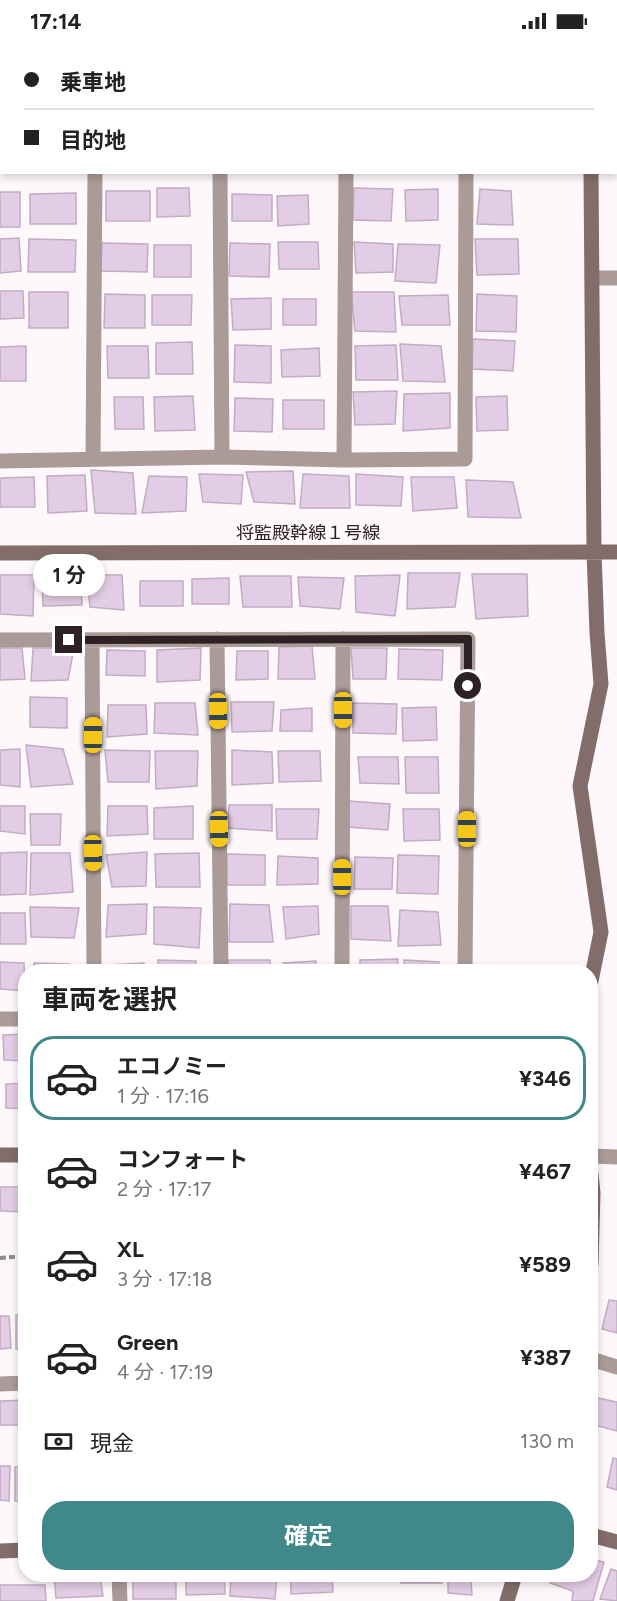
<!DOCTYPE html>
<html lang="ja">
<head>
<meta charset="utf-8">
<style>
  :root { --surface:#fff; --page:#f2f2f2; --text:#222; --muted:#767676; --line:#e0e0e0; --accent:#40888a }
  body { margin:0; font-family:Figtree,"Noto Sans JP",sans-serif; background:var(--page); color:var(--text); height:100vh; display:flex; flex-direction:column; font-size:22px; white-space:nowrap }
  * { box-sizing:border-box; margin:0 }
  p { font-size:20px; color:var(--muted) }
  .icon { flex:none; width:33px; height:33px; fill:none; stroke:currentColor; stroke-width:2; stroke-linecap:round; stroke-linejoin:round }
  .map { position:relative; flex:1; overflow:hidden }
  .sheet { position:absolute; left:18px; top:922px; width:580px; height:618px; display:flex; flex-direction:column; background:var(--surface); border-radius:24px; box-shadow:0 3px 9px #0003 }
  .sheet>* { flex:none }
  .top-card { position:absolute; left:0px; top:0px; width:618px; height:132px; box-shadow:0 3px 9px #0003; display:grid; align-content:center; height:132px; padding:0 24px; background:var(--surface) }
  .end { position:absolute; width:27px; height:27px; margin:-14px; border:8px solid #2d2125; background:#fff; box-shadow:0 0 0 3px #fff }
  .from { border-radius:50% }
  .bubble { position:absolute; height:42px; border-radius:21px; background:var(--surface); box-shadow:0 3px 9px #0003; font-size:20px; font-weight:700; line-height:42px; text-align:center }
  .car { position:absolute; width:18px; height:36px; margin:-18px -9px; border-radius:8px; box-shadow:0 0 4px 2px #0007; background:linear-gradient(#f5c518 24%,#345 0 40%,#f5c518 0 76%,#345 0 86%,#f5c518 0) }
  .top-card b { display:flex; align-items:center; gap:21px; height:57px; font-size:22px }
  .top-card b+b { border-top:2px solid var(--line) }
  .top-card i { width:15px; height:15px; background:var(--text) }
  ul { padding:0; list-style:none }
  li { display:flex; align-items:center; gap:18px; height:84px; margin:0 12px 9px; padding:0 12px; border:3px solid transparent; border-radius:24px }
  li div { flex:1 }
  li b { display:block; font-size:22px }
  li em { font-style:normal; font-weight:700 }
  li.active { border-color:var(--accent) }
  li>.icon { width:54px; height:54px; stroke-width:1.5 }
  h2 { padding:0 24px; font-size:27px; line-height:72px }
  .pay { display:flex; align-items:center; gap:15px; height:66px; padding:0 24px; font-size:22px }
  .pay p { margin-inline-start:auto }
  .primary-button { display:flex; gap:12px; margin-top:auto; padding:12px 24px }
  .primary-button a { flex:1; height:69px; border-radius:24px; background:var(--accent); color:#fff; font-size:24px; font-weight:700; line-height:69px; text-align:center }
  .status { display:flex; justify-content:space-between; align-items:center; height:42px; padding:0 30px; background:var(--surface); direction:ltr }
  .status svg { height:16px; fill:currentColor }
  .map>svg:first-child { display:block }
  .building { fill:#e3cce5; stroke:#c2acc4; stroke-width:1.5 }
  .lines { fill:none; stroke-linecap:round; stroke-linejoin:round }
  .path { stroke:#93898c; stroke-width:4; stroke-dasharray:6 3; stroke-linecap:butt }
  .street { stroke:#aa9a98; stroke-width:15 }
  .secondary { stroke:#836d6a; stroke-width:15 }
  .route { stroke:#2d2125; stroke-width:8 }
  .labels { text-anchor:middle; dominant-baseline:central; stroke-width:5; stroke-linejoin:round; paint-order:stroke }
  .street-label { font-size:18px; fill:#2d2125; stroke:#fff8fa }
</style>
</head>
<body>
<div class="status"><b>17:14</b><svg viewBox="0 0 49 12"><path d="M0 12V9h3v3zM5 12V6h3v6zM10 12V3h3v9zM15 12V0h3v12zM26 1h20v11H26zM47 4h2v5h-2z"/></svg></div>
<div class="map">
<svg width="617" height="1559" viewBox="0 0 617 1559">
  <rect width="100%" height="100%" fill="#fff8fa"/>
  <path class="building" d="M 157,146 L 189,146 L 190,174 L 157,175 Z
    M 354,146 L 393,147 L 391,179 L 353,178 Z
    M 438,147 L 438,178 L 406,179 L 405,148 Z
    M 480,147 L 511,149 L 513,183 L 477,182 Z
    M 106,149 L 150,149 L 150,179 L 106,179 Z
    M 0,150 L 20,150 L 20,185 L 0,185 Z
    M 76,151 L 76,182 L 30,182 L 30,152 Z
    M 232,152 L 272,153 L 272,179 L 232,179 Z
    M 308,153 L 309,182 L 278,184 L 277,154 Z
    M 19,196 L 21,229 L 0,231 L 0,197 Z
    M 29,197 L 76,198 L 75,230 L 28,230 Z
    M 475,197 L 518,197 L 519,232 L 477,233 Z
    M 278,200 L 318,200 L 319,227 L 279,227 Z
    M 354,200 L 393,202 L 393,230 L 356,231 Z
    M 102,201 L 148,202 L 147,230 L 101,229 Z
    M 230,201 L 270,202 L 269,235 L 229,234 Z
    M 398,202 L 440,203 L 436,241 L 395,239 Z
    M 154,203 L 191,203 L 191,235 L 154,235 Z
    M 0,249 L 23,249 L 24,276 L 0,277 Z
    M 29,250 L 68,250 L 68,286 L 29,286 Z
    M 351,250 L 394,250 L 396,290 L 355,289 Z
    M 105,252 L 145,253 L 145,286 L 104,286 Z
    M 477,252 L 517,254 L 516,290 L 476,289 Z
    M 152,253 L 192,253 L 191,283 L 152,283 Z
    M 448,253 L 450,283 L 402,283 L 399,254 Z
    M 271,256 L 271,287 L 233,288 L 231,257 Z
    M 283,257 L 316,257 L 316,283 L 283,283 Z
    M 473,297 L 515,299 L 513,329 L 472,327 Z
    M 192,300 L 193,332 L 156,332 L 156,301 Z
    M 400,302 L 441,304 L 445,340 L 403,339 Z
    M 235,303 L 271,304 L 271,341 L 234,340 Z
    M 396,303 L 398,338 L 356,338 L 355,304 Z
    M 26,304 L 26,339 L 0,339 L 0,305 Z
    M 107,304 L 148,304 L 149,336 L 108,336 Z
    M 319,306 L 320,334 L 282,335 L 281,308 Z
    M 397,349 L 395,382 L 355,383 L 353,350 Z
    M 450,351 L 450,386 L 403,389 L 404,352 Z
    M 193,354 L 195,388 L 155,389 L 154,355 Z
    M 507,354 L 508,388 L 477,389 L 476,355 Z
    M 114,355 L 143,355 L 144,387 L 115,387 Z
    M 235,356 L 273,357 L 272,390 L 234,389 Z
    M 283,358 L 324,358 L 324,387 L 283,387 Z
    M 91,428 L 133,431 L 136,472 L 95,471 Z
    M 293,429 L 295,462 L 254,460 L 246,430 Z
    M 199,432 L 243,433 L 241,462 L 203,460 Z
    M 303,432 L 349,434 L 350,466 L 300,466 Z
    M 356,432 L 403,435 L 401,464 L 356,463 Z
    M 85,433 L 87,469 L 48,471 L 47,434 Z
    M 149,434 L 187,435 L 186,469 L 142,471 Z
    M 34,435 L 35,465 L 0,465 L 0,436 Z
    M 411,435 L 454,435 L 457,466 L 413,469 Z
    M 466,438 L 513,440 L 521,476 L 468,475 Z
    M 408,531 L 460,531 L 455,565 L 407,567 Z
    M 472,532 L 527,532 L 528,574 L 476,577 Z
    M 0,533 L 34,533 L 33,574 L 0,572 Z
    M 87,533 L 122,533 L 124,568 L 90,565 Z
    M 400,533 L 395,574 L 356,570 L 355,534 Z
    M 240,534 L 291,534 L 292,565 L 243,565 Z
    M 298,535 L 344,536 L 340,567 L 300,564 Z
    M 81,536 L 82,563 L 43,564 L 42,537 Z
    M 229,536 L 229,562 L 192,562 L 192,537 Z
    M 140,539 L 183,539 L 183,564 L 140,564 Z
    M 312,604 L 315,637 L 278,637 L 279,605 Z
    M 0,606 L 22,606 L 25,637 L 0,638 Z
    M 33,606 L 74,606 L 68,638 L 31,639 Z
    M 201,606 L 200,638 L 157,640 L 157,608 Z
    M 351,606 L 387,606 L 386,637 L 353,637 Z
    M 399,607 L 443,608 L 442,638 L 398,637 Z
    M 107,608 L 145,609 L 145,634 L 106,633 Z
    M 237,609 L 268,609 L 268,637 L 236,638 Z
    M 30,655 L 67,656 L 67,686 L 30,685 Z
    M 231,660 L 274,660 L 272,689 L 232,690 Z
    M 155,661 L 195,661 L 198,693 L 154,691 Z
    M 353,661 L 397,662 L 396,692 L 353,691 Z
    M 108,663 L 146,663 L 147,692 L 107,695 Z
    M 436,665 L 437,698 L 403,699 L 402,666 Z
    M 312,666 L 312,689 L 280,689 L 281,668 Z
    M 26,703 L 63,707 L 73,742 L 31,745 Z
    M 20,707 L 20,745 L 0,743 L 0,708 Z
    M 105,708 L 150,709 L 149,740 L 108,740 Z
    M 232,708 L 272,710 L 273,741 L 232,743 Z
    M 155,709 L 198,709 L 197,744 L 156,747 Z
    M 278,709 L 320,709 L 321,739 L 279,740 Z
    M 358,715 L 398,715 L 399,742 L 360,741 Z
    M 405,715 L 438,715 L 439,751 L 406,751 Z
    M 349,759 L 390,762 L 388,788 L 347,785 Z
    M 229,763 L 272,763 L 272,789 L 227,786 Z
    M 0,764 L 25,764 L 25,792 L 0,789 Z
    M 108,764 L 147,764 L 148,792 L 107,794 Z
    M 193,764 L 193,797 L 154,797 L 154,766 Z
    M 276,767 L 319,767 L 317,797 L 277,797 Z
    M 403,767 L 439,767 L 440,798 L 404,799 Z
    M 30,772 L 61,772 L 60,803 L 31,803 Z
    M 27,810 L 26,852 L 0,853 L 0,811 Z
    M 147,810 L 146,844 L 112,845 L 106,813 Z
    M 31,811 L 70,811 L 73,850 L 30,853 Z
    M 199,811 L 200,845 L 156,845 L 155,812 Z
    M 227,812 L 265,813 L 265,843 L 227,843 Z
    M 398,813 L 439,814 L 438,852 L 397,851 Z
    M 278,814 L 318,816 L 318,842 L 277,843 Z
    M 355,815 L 393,816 L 392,847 L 354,847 Z
    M 147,862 L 146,892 L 106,895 L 108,863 Z
    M 230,862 L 269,863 L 273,900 L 229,900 Z
    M 318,864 L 319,892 L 286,897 L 283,865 Z
    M 351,864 L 388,864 L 391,899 L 351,897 Z
    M 30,865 L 79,866 L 74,896 L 31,895 Z
    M 154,865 L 201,866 L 199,906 L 154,902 Z
    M 400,868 L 438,870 L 441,903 L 398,904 Z
    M 0,871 L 25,871 L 26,902 L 0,902 Z
    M 398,917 L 397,930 L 360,930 L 360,918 Z
    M 158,918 L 196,919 L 195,930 L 158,930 Z
    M 228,918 L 270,918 L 271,930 L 229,930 Z
    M 404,918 L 439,920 L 438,930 L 404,930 Z
    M 316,919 L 316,930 L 283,930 L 283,921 Z
    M 0,920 L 24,921 L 25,949 L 0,947 Z
    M 34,921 L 70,922 L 70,930 L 33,930 Z
    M 144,921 L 144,930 L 107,930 L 106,923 Z
    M 26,992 L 26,1019 L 4,1018 L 3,993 Z
    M 26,1041 L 26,1067 L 6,1066 L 6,1042 Z
    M 0,1145 L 26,1145 L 26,1170 L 0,1169 Z
    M 609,1258 L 617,1259 L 617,1291 L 602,1287 Z
    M 16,1273 L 26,1273 L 26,1307 L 16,1307 Z
    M 0,1274 L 9,1274 L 11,1306 L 0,1307 Z
    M 598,1356 L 617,1360 L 617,1389 L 591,1382 Z
    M 24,1358 L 25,1383 L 0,1383 L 0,1359 Z
    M 613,1416 L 617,1417 L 617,1448 L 607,1445 Z
    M 0,1424 L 10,1424 L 9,1459 L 0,1458 Z
    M 15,1425 L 26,1425 L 26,1459 L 15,1459 Z
    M 591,1517 L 604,1520 L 593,1559 L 572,1559 L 573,1549 L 550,1541 L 552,1533 L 591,1533 Z
    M 611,1527 L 617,1529 L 617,1559 L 600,1557 Z
    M 54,1533 L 100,1533 L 103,1554 L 56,1556 Z
    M 133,1533 L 176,1533 L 176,1557 L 133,1557 Z
    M 186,1533 L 224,1533 L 225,1552 L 186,1553 Z
    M 231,1533 L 277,1533 L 275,1557 L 230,1554 Z
    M 291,1533 L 332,1533 L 333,1550 L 291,1552 Z
    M 401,1533 L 442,1533 L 442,1541 L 401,1541 Z
    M 448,1533 L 494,1533 L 494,1537 L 471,1537 L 472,1553 L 448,1551 Z
    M 0,1543 L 45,1543 L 46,1559 L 0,1559 Z"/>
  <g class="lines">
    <path class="path" d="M 0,1216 L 26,1214"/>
    <path class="street" d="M 219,0 L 219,2
      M 96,2 L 96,0
      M 347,2 L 347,0
      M 466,2 L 466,0
      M 220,130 L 222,415
      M 592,236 L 617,236
      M 93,417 L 95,130
      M 344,418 L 346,130
      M 0,419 L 222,415 L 344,418 L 465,417 L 466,130
      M 217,597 L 221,930
      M 0,598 L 468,597 L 465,930
      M 92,598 L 94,930
      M 342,930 L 343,597
      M 0,977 L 26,977
      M 591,1114 L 617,1115
      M 591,1317 L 617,1325
      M 0,1342 L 26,1341
      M 119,1533 L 120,1559"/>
    <path class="secondary" d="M 590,0 L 590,2
      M 0,511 L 617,510
      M 591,939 L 601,890 L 580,744 L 601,642 L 597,591 L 594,510 L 591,130
      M 0,1113 L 26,1113
      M 591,1132 L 593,1151 L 591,1222
      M 591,1493 L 617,1500
      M 0,1509 L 26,1508
      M 507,1559 L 515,1533"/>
  </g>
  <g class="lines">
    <path class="route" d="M 69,598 L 468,597 L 468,644"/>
  </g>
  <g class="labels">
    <g class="street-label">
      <text x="308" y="491">将監殿幹線１号線</text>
    </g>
  </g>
</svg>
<i class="end from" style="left:468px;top:644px"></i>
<i class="end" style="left:69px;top:598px"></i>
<div class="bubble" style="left:33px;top:512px;width:72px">1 分</div>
<i class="car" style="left:343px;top:668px;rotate:180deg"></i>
<i class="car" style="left:218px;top:669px;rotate:179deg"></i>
<i class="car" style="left:93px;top:693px;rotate:0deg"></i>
<i class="car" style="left:219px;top:787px;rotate:179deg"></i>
<i class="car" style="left:467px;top:787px;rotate:0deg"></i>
<i class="car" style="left:93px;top:811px;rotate:179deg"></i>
<i class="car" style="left:342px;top:835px;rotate:0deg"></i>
<div class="top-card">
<b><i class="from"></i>乗車地</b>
<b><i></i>目的地</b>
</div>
<section class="sheet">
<h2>車両を選択</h2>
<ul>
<li class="active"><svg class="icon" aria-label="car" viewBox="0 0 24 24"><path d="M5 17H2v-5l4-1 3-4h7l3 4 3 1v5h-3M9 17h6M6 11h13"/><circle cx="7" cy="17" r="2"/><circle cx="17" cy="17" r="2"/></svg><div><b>エコノミー</b><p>1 分 · 17:16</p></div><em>¥346</em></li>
<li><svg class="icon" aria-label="car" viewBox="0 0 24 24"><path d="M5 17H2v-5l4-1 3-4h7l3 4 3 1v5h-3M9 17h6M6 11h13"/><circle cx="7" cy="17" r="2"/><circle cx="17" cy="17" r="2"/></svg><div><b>コンフォート</b><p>2 分 · 17:17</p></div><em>¥467</em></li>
<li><svg class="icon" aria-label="car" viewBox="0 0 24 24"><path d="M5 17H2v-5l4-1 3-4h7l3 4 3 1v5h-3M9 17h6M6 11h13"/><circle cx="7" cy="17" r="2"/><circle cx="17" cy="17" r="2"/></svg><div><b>XL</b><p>3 分 · 17:18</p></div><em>¥589</em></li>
<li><svg class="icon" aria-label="car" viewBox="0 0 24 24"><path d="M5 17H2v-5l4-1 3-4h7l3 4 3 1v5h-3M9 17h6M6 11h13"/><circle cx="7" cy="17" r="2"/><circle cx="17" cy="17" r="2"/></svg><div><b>Green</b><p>4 分 · 17:19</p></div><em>¥387</em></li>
</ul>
<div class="pay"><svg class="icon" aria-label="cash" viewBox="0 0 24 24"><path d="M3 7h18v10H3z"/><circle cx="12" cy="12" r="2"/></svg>現金<p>130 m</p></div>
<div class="primary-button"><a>確定</a></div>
</section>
</div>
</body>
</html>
